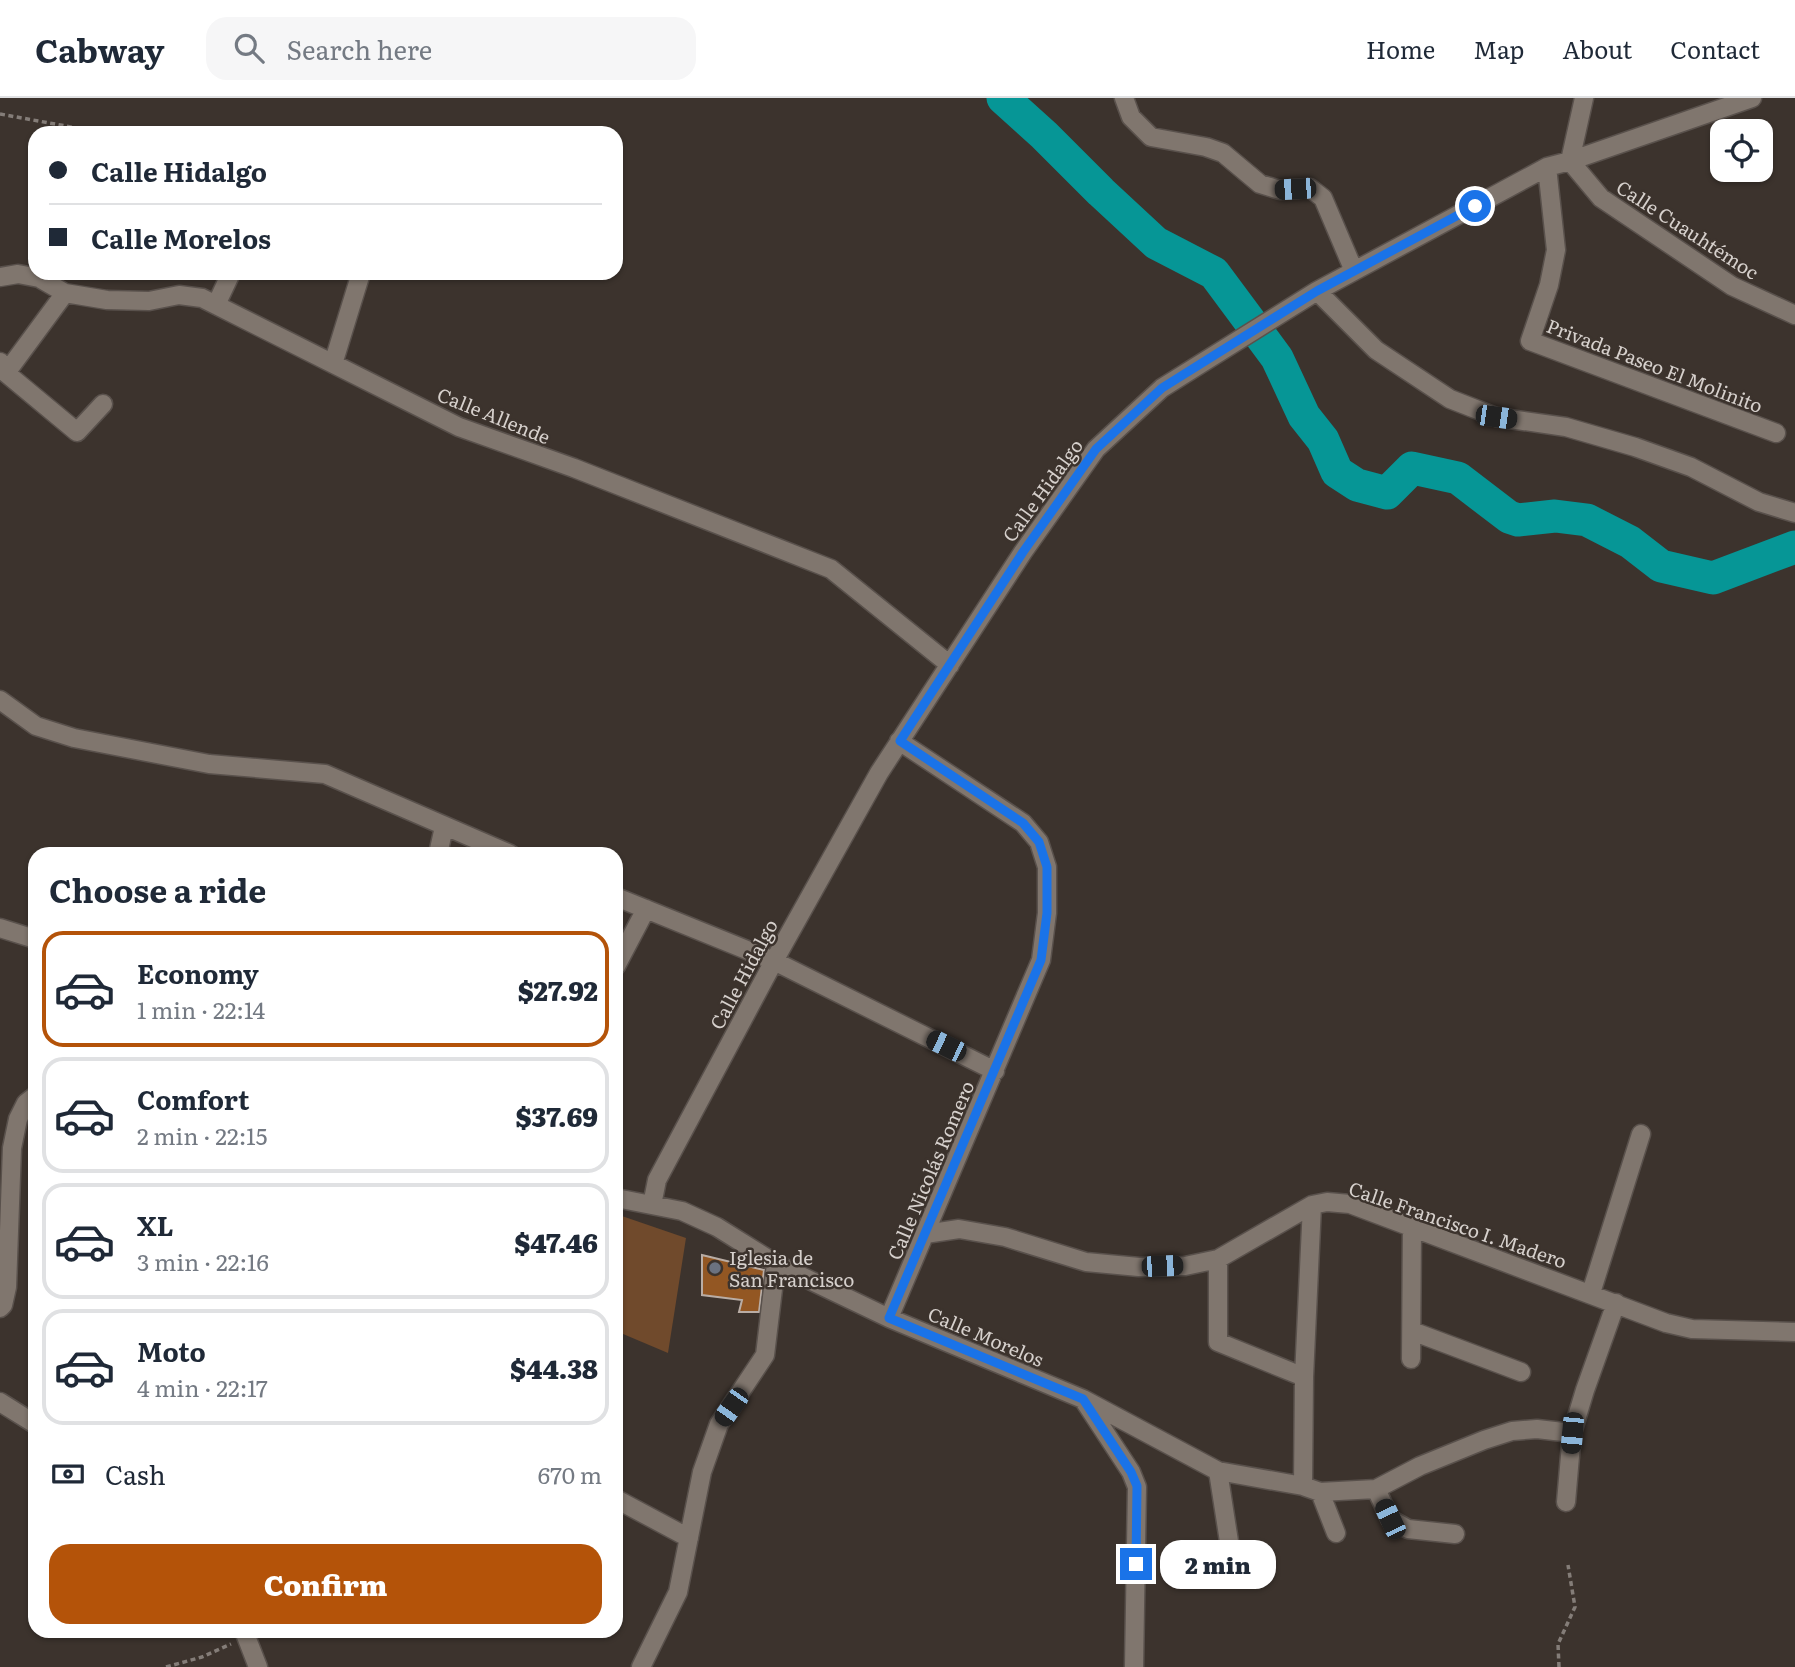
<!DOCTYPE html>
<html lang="en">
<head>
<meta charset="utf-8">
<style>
  :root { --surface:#fff; --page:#f6f6f7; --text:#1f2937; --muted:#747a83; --line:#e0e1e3; --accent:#b45309 }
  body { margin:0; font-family:Literata,serif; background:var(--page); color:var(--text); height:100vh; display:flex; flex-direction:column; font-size:26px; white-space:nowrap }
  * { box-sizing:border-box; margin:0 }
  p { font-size:23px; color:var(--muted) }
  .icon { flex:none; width:38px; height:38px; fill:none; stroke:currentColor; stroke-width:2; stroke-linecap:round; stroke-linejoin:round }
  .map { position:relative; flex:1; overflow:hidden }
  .drawer { position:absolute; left:28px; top:749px; width:595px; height:791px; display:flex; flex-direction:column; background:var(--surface); border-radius:21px; box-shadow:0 2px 5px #0004 }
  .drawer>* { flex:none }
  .banner { position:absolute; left:28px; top:28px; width:595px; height:154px; border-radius:21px; box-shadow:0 2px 5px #0004; display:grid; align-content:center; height:154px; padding:0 21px; background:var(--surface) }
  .fabs { position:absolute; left:1710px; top:21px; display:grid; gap:14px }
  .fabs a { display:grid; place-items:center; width:63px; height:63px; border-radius:14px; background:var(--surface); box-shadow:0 2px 5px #0004; font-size:35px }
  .end { position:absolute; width:32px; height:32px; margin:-16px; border:9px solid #1a73e8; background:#fff; box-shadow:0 0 0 4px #fff }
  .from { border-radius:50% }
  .bubble { position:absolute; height:49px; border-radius:21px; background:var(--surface); box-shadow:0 2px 5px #0004; font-size:23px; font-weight:800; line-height:49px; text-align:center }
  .car { position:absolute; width:21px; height:42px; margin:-21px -10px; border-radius:9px; box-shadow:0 0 5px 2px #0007; background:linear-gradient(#222 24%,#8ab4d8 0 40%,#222 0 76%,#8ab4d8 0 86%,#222 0) }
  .banner b { display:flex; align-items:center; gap:24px; height:66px; font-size:26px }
  .banner b+b { border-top:2px solid var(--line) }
  .banner i { width:18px; height:18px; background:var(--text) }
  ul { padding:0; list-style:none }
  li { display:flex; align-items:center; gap:21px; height:116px; margin:0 14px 10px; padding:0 7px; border:4px solid var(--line); border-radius:21px }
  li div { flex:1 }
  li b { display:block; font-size:26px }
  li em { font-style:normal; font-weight:800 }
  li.current { border-color:var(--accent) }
  li>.icon { width:63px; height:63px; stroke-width:1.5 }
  h2 { padding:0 21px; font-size:32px; line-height:84px }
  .pay { display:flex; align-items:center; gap:18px; height:77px; padding:0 21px; font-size:26px }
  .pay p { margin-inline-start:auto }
  .button { display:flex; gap:14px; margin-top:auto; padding:14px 21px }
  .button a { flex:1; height:80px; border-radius:21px; background:var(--accent); color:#fff; font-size:28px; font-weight:800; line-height:80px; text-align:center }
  header { display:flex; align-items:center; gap:42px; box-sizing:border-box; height:98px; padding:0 35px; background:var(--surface); border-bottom:2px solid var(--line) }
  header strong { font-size:33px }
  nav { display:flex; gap:38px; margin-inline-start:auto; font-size:24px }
  .search { width:490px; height:63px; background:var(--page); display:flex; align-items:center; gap:18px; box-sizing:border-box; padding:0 24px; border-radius:21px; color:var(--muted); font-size:26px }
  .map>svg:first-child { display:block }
  .green { fill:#704a2c }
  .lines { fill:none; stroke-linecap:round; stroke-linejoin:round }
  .river { stroke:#069696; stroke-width:33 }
  .building { fill:#935723; stroke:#b9ada5; stroke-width:2 }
  .minor-casing { stroke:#59514c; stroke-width:21 }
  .path { stroke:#847d78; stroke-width:3.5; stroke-dasharray:5 3.5; stroke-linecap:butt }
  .minor { stroke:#80766e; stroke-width:18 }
  .route { stroke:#1a73e8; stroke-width:9 }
  .worship-dot { fill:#6b7280; stroke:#3c332d; stroke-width:2.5 }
  .labels { text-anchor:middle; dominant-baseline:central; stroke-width:5; stroke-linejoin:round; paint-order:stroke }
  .street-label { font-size:19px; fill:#d6d0cc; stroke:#3c332d }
  .poi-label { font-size:19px; fill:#d6d0cc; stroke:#3c332d; text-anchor:start }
</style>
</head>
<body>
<header>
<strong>Cabway</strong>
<div class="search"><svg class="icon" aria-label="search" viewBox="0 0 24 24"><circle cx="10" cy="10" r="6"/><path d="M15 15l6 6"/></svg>Search here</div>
<nav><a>Home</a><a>Map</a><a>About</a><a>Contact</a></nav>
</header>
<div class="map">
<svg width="1795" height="1569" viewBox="0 0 1795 1569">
  <rect width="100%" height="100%" fill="#3c332d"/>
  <path class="green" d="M 616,1116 L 686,1140 L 668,1255 L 616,1233 Z"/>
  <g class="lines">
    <path class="river" d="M 1003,0 L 1044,37 L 1101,94 L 1156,145 L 1214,175 L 1277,260 L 1304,318 L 1323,342 L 1337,374 L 1357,387 L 1387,395 L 1412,370 L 1458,380 L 1509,419 L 1518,422 L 1555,418 L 1587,422 L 1630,444 L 1661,468 L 1713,480 L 1795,449"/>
  </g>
  <path class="building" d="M 702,1157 L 764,1172 L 759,1214 L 739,1214 L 742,1202 L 702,1197 Z"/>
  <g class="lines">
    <g class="minor-casing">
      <path id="minor" d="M 1124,0 L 1131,19 L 1151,39 L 1206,49 L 1223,55 L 1260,86 L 1280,92 L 1310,90 L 1323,100 L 1354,173
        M 1570,63 L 1601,100 L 1732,188 L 1795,217
        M 1570,63 L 1584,0
        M 1547,69 L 1556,152 L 1549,187 L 1530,243 L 1776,335
        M 0,179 L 18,176 L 39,180 L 65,195 L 107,202 L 149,203 L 179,197 L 202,200 L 459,329 L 574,370 L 831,471 L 950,567
        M 1317,193 L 1376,252 L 1450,301 L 1496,319 L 1566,329 L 1635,349 L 1691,369 L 1759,404 L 1795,415
        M 216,207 L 231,175
        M 0,264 L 6,275 L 77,334 L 103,306
        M 333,266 L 361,175
        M 6,275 L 65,195
        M 0,602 L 36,628 L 74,640 L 209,666 L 325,676 L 510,756
        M 438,756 L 444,729
        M 616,799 L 774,863 L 995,973
        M 0,830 L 35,841
        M 616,868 L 646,811
        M 616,1100 L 682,1113 L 717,1129 L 776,1166 L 889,1220 L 1083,1301 L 1218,1373 L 1303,1388 L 1320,1394 L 1376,1391 L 1420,1368 L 1484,1342 L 1512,1333 L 1537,1331 L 1572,1335
        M 652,1107 L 657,1082 L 673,1052 L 774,863 L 879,675 L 1023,454 L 1096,351 L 1162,290 L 1317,193 L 1547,69 L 1570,63 L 1752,0
        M 925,1136 L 959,1131 L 1005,1139 L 1086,1164 L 1139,1169 L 1185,1168 L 1218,1161 L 1312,1107 L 1327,1104 L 1350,1106 L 1666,1225 L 1692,1231 L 1795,1234
        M 1218,1161 L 1218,1244 L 1304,1279
        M 1591,1195 L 1641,1036
        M 0,1210 L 3,1207 L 7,1189 L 12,1050 L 18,1021 L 26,1005 L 35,998
        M 889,1220 L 1041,862 L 1047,815 L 1047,769 L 1039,744 L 1023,725 L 899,643
        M 1412,1233 L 1521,1274
        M 1411,1261 L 1412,1128
        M 0,1304 L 35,1326
        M 1085,1304 L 1131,1374 L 1137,1389 L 1134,1569
        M 1218,1373 L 1230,1450
        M 1303,1388 L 1304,1279 L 1312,1107
        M 1376,1391 L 1390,1421 L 1408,1431 L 1455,1436
        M 1320,1394 L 1336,1435
        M 616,1401 L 689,1440
        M 1566,1404 L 1572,1335 L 1585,1292 L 1616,1205
        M 244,1533 L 258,1569
        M 641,1569 L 678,1494 L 702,1374 L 719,1326 L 765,1257 L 776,1166"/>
    </g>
    <path class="path" d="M 0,16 L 104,35
      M 166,1569 L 202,1559 L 231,1546
      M 1559,1569 L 1558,1546 L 1575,1509 L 1568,1467"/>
    <use href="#minor" class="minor"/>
  </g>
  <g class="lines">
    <path class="route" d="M 1136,1466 L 1137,1388 L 1131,1374 L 1083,1301 L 889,1220 L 1041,862 L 1047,815 L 1047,769 L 1039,744 L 1023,725 L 900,643 L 1023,454 L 1096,351 L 1162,290 L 1317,193 L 1475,108"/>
  </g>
  <circle class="worship-dot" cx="715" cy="1170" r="7"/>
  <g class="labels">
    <g class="street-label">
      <text transform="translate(1688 131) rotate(33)">Calle Cuauhtémoc</text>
      <text transform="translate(1655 267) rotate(21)">Privada Paseo El Molinito</text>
      <text transform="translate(494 317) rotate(22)">Calle Allende</text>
      <text transform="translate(1042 392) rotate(-54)">Calle Hidalgo</text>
      <text transform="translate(743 876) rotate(-62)">Calle Hidalgo</text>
      <text transform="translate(930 1072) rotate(-67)">Calle Nicolás Romero</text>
      <text transform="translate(1458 1126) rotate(19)">Calle Francisco I. Madero</text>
      <text transform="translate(986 1238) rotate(23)">Calle Morelos</text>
    </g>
    <g class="poi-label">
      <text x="729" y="1159">Iglesia de<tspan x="729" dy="22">San Francisco</tspan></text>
    </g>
  </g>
</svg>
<div class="fabs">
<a><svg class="icon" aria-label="locate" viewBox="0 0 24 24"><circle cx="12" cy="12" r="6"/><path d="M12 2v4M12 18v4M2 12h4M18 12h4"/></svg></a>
</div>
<i class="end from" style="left:1475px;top:108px"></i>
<i class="end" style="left:1136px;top:1466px"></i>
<div class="bubble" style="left:1160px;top:1442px;width:116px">2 min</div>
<i class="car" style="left:1295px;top:91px;rotate:267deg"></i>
<i class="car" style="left:1496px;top:319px;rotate:98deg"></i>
<i class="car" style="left:946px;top:948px;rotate:296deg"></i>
<i class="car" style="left:1162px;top:1168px;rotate:88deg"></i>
<i class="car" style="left:731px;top:1309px;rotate:215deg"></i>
<i class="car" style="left:1572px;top:1335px;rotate:185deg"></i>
<i class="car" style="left:1390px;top:1421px;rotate:335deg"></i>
<div class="banner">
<b><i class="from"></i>Calle Hidalgo</b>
<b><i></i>Calle Morelos</b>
</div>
<section class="drawer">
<h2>Choose a ride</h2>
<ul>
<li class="current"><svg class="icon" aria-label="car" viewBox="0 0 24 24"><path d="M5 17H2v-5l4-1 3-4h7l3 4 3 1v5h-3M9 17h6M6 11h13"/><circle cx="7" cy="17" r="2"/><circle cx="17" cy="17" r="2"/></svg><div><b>Economy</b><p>1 min · 22:14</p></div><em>$27.92</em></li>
<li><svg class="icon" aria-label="car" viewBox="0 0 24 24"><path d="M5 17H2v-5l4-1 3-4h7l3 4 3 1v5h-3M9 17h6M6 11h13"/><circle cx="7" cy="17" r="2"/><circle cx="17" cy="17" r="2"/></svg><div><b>Comfort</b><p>2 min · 22:15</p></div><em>$37.69</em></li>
<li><svg class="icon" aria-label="car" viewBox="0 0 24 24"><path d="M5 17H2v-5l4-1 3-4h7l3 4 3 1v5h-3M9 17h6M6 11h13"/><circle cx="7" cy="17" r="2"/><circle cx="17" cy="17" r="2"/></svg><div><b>XL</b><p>3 min · 22:16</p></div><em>$47.46</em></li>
<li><svg class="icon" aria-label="car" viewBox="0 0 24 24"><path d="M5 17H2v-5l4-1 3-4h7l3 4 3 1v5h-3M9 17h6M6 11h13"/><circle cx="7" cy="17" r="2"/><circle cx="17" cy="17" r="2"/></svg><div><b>Moto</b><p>4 min · 22:17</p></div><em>$44.38</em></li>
</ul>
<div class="pay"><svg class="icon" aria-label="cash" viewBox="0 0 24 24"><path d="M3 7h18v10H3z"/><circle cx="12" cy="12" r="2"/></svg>Cash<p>670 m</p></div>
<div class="button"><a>Confirm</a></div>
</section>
</div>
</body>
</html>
